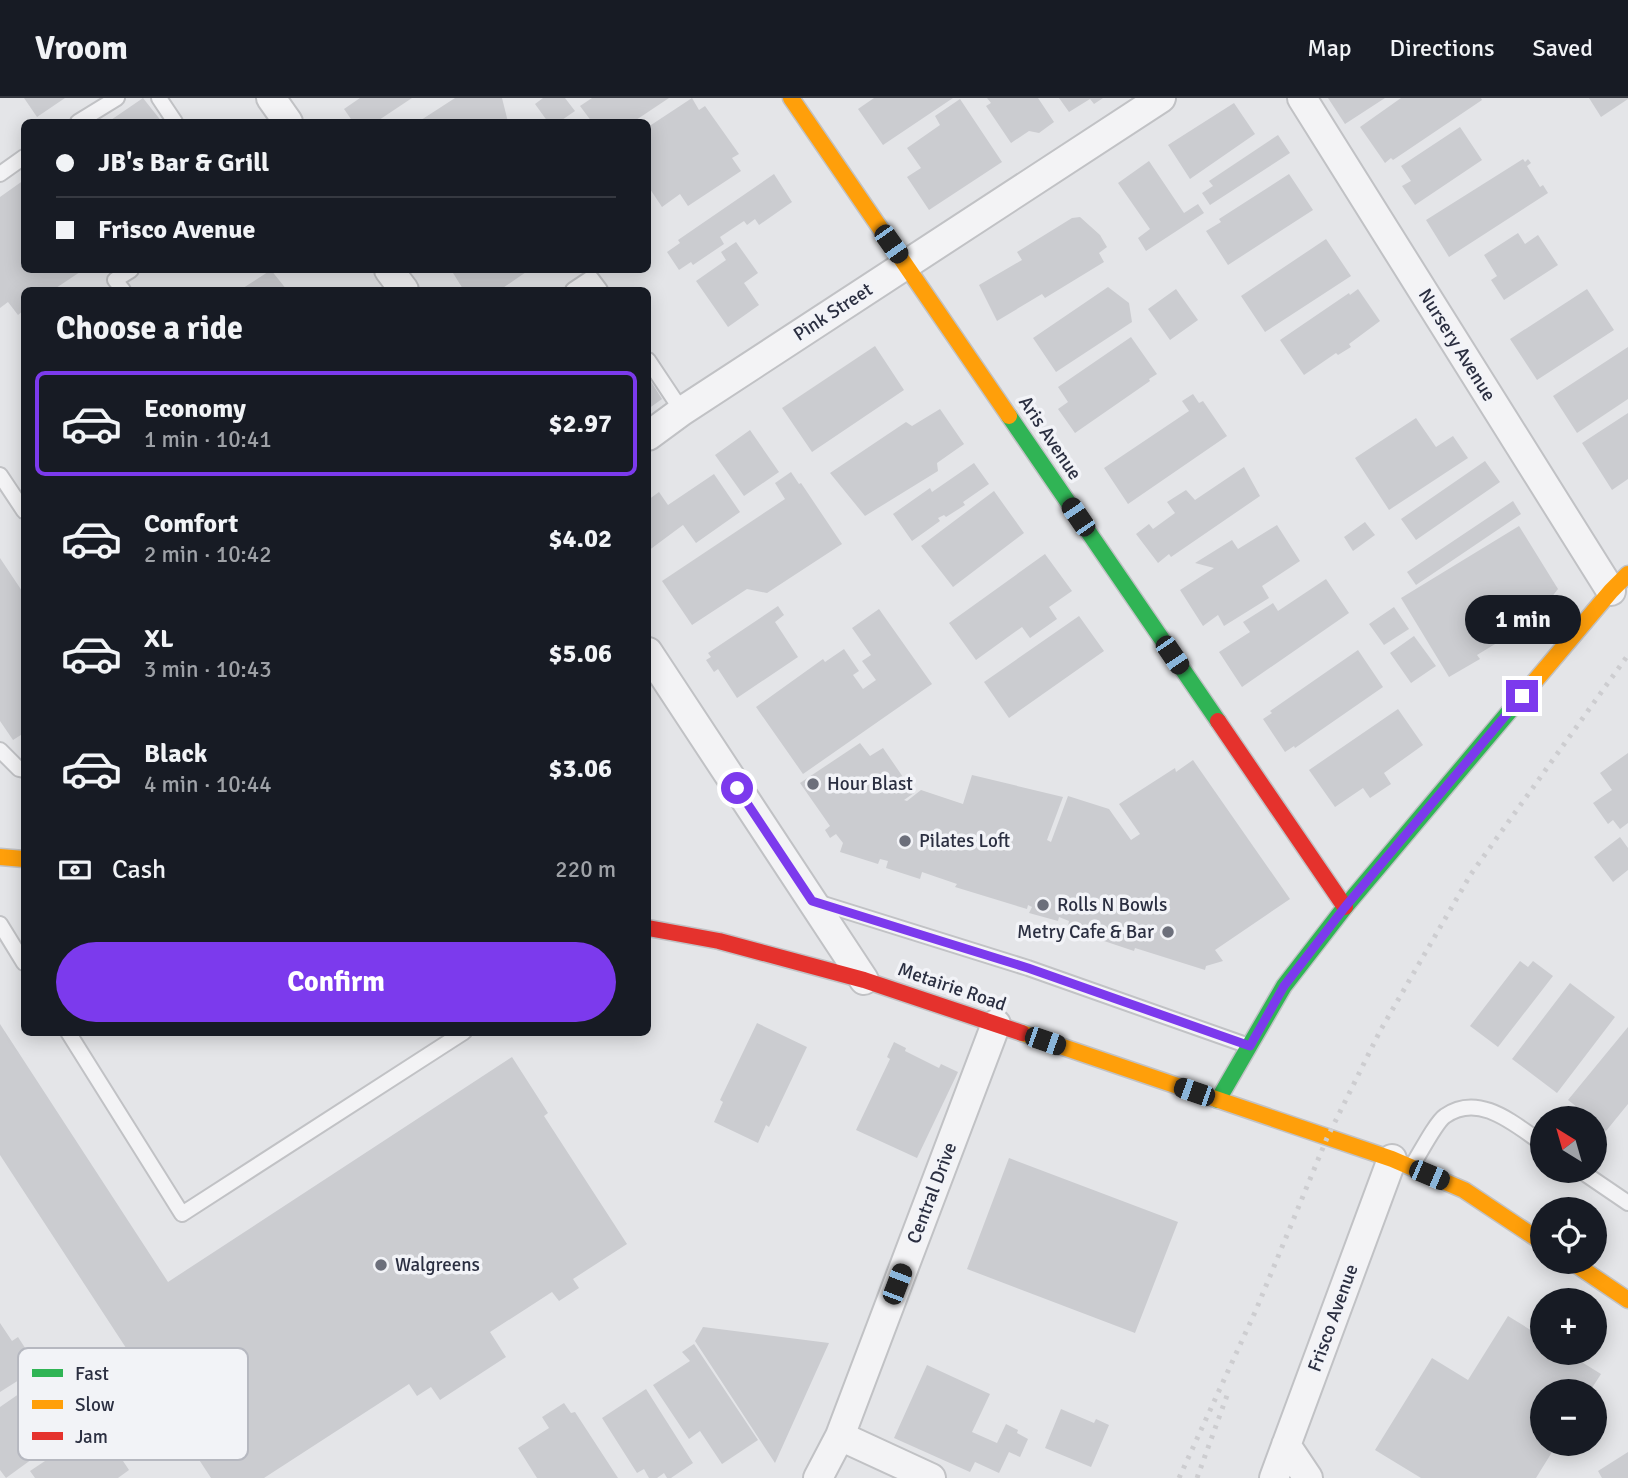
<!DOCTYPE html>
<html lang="en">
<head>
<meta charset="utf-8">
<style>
  :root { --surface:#171b24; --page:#242831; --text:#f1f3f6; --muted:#9ea1a6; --line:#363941; --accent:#7c3aed }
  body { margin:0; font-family:Signika,sans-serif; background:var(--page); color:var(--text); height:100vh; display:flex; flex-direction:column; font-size:26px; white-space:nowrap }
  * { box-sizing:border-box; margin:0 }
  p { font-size:23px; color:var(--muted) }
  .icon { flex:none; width:38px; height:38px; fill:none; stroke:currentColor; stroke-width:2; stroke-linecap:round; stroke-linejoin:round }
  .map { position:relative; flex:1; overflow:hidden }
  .drawer { position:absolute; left:21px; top:189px; width:630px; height:749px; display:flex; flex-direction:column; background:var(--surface); border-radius:10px; box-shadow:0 4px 18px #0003 }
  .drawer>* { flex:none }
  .hud { position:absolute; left:21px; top:21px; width:630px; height:154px; border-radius:10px; box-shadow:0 4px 18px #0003; display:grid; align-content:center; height:154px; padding:0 35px; background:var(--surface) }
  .needle { width:46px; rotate:323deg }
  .controls { position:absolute; left:1530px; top:1008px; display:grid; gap:14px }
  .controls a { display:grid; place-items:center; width:77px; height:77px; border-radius:50%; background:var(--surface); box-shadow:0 4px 18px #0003; font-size:35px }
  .end { position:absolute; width:32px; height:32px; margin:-16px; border:9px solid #7c3aed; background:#fff; box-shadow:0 0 0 4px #fff }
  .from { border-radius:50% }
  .bubble { position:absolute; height:49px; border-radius:24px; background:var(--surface); box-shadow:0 4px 18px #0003; font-size:23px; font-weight:800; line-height:49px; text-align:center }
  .car { position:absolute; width:21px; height:42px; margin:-21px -10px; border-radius:9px; box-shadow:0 0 5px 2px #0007; background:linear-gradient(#222 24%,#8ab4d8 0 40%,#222 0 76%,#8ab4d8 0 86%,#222 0) }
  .hud b { display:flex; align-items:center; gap:24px; height:66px; font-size:26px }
  .hud b+b { border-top:2px solid var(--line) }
  .hud i { width:18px; height:18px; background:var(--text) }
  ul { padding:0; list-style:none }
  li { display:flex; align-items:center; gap:21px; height:105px; margin:0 14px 10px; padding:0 21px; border:4px solid transparent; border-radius:10px }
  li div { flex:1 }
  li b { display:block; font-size:26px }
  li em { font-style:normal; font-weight:800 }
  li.selected { border-color:var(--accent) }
  li>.icon { width:63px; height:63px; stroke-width:1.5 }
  h2 { padding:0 35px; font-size:32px; line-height:84px }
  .pay { display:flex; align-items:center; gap:18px; height:77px; padding:0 35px; font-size:26px }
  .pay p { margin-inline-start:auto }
  .button { display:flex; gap:14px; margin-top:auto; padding:14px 35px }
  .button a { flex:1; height:80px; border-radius:42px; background:var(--accent); color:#fff; font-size:28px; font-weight:800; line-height:80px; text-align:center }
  header { display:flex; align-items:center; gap:42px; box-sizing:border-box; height:98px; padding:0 35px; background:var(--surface); border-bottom:2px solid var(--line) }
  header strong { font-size:33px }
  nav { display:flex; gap:38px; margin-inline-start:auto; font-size:24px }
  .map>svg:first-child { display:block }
  .building { fill:#cbccd0 }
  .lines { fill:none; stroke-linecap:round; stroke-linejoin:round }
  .lane-casing { stroke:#c1c2c5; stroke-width:18 }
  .street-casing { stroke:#c1c2c5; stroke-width:32 }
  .fast-casing { stroke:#c1c2c5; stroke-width:19 }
  .slow-casing { stroke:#c1c2c5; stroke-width:19 }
  .jam-casing { stroke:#c1c2c5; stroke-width:19 }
  .lane { stroke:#f3f3f5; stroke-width:14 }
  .street { stroke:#f3f3f5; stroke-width:28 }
  .fast { stroke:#30b455; stroke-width:16 }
  .slow { stroke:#ff9f0a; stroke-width:16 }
  .jam { stroke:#e5322d; stroke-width:16 }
  .rail { stroke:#cdcdd0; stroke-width:5; stroke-dasharray:3.5 7; stroke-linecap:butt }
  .route { stroke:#7c3aed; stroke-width:9 }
  .poi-dot { fill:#6c6f7b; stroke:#f2f3f7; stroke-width:2.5 }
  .labels { text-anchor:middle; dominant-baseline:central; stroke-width:7; stroke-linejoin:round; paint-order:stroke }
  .street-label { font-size:19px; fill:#2b2f41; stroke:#f2f3f7 }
  .poi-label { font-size:19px; fill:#2b2f41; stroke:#f2f3f7; text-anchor:start }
  .key { fill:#f2f3f7; stroke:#b6b8c0; stroke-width:2 }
  .key-label { font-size:19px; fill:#2b2f41 }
</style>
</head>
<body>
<header>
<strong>Vroom</strong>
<nav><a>Map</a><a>Directions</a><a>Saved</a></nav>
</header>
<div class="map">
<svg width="1628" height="1380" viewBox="0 0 1628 1380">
  <rect width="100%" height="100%" fill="#e4e5e8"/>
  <path class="building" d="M 24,0 L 65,0 L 37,19 Z
    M 143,0 L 162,24 L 108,24 Z
    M 360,0 L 412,0 L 376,24 L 353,24 L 344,11 Z
    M 455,0 L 502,0 L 508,24 L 418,24 Z
    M 543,0 L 565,0 L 575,13 L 559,24 L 548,24 L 535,6 Z
    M 592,0 L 669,0 L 633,24 L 592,24 L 580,8 Z
    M 692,0 L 699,12 L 705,8 L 739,56 L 732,60 L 741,73 L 688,108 L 680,96 L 662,109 L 648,88 L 648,29 Z
    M 874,0 L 953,0 L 883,47 L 858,11 Z
    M 987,0 L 1038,0 L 1054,24 L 1039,35 L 1029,33 L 1011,45 L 986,8 L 991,5 Z
    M 1059,0 L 1103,0 L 1094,6 L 1090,1 L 1069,14 Z
    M 1328,0 L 1385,0 L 1345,26 Z
    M 1401,0 L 1481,0 L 1482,2 L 1393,62 L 1391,60 L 1385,65 L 1360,29 Z
    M 1589,0 L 1628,0 L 1628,1 L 1601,19 Z
    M 960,1 L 1002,64 L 929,112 L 907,79 L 921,70 L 907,50 L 940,27 L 935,18 Z
    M 1234,5 L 1255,36 L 1190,81 L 1168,47 Z
    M 1460,29 L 1482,62 L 1415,107 L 1402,88 L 1411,83 L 1401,68 Z
    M 1278,37 L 1290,55 L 1210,107 L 1202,95 L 1213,88 L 1209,83 Z
    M 1523,61 L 1525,64 L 1528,61 L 1531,65 L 1527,68 L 1540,89 L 1543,87 L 1548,95 L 1449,159 L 1426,122 Z
    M 1149,63 L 1184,115 L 1198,106 L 1204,115 L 1146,153 L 1138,140 L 1150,131 L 1118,85 Z
    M 774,76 L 792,104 L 759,127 L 755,121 L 747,127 L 744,123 L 720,139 L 724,146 L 693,167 L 691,164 L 679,172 L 667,154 L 680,145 L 678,142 Z
    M 1289,76 L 1313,112 L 1228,167 L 1206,133 L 1221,124 L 1219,121 Z
    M 24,82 L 24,172 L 83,172 L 53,192 L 24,192 L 24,212 L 18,217 L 8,204 L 0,210 L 0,99 Z
    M 1080,119 L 1100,137 L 1107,149 L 1099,155 L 1104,164 L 1045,200 L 1042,196 L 997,223 L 979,187 L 1022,162 L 1017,154 L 1072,120 Z
    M 1518,135 L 1525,146 L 1538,137 L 1558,167 L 1504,202 L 1491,182 L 1497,178 L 1484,157 Z
    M 1326,141 L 1351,178 L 1265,234 L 1241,198 Z
    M 736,144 L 758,175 L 744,185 L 759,207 L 728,229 L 696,183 L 726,162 L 721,154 Z
    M 271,172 L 287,192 L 240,192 Z
    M 457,172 L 529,172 L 500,192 L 461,192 L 463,191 L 453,175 Z
    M 1108,189 L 1129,205 L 1132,224 L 1056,274 L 1033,240 Z
    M 1176,191 L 1198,222 L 1170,242 L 1148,211 Z
    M 1358,191 L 1380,223 L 1349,246 L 1351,249 L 1338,257 L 1336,255 L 1304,277 L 1280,242 L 1349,195 L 1350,197 Z
    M 1587,191 L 1614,232 L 1537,282 L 1510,241 Z
    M 1131,239 L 1157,276 L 1149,281 L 1150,283 L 1075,335 L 1058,311 L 1068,304 L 1058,289 Z
    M 875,248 L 904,292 L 812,354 L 782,310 Z
    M 1628,249 L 1628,301 L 1577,335 L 1553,298 Z
    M 648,279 L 662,301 L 648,311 Z
    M 1193,296 L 1199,305 L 1203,303 L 1227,338 L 1128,406 L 1104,370 L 1189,313 L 1182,303 Z
    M 940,311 L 964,346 L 937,365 L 938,373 L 865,418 L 830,375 L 906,324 L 912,328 Z
    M 1628,315 L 1628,381 L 1612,392 L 1582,345 Z
    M 1416,320 L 1436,349 L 1453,338 L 1468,360 L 1389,412 L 1355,360 Z
    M 750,332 L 779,374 L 744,398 L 715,357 Z
    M 1485,363 L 1500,384 L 1416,442 L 1401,421 Z
    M 974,365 L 989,386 L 963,404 L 965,407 L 946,419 L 944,417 L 938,420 L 940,423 L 912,443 L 893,416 L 930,390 L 932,394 Z
    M 1244,369 L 1260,398 L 1171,459 L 1169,456 L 1158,465 L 1136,436 L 1149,426 L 1153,431 L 1175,415 L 1167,404 L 1186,392 L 1195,402 Z
    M 791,374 L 799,386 L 801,385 L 842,446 L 767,495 L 747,491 L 692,527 L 662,483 L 785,401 L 775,385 Z
    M 714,376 L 740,414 L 696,445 L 683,427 L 648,453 L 648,402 L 659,394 L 668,407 Z
    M 994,393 L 1024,435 L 953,489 L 921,448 Z
    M 1513,403 L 1521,416 L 1416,487 L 1407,474 Z
    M 1365,424 L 1375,437 L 1353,453 L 1344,439 Z
    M 1277,427 L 1300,463 L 1262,488 L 1269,500 L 1224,528 L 1218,517 L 1203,528 L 1180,492 L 1214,470 L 1195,465 L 1232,442 L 1238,451 Z
    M 1519,428 L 1558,491 L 1533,523 L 1477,557 L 1480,561 L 1449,579 L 1401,500 Z
    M 1045,456 L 1072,493 L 1049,509 L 1057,521 L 1030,540 L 1022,529 L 976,562 L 949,525 Z
    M 0,460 L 24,496 L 24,635 L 13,642 L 0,623 Z
    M 1326,481 L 1349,515 L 1242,589 L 1219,554 L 1250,534 L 1243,524 L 1273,505 L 1278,513 Z
    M 778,508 L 784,517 L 775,524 L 798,559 L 737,600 L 718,571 L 714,574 L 706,562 L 711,559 L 708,555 Z
    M 1394,509 L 1409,531 L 1384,547 L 1369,526 Z
    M 879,511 L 932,586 L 803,676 L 756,609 L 823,561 L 825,564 L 844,551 L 859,573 L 853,577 L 863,591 L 876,582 L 862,563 L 871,557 L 852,530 Z
    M 1079,518 L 1104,553 L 1009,620 L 984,584 Z
    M 1414,538 L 1436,568 L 1411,585 L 1390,555 Z
    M 1358,552 L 1383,589 L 1295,650 L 1294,648 L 1285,654 L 1263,621 L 1272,615 L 1270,613 Z
    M 1398,611 L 1423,647 L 1384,675 L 1391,686 L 1370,700 L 1363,690 L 1335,709 L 1309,672 Z
    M 860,645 L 870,658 L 883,650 L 914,695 L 904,702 L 907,703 L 921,692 L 963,706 L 972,677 L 1063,699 L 1047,742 L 1051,744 L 1068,698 L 1109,711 L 1131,742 L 1140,736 L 1119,706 L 1175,670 L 1176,674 L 1193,662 L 1290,801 L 1215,852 L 1223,863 L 1206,868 L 1205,872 L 1135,850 L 1134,853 L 1095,840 L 1098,830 L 1094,828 L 1092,836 L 1068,828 L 1069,823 L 1059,819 L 1058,823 L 1029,815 L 1032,809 L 1028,807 L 1027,811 L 955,789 L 957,786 L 922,774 L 920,781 L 886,770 L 888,763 L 880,761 L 878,766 L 840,754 L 843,745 L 836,736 L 830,740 L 825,732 L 830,728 L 800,685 Z
    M 1628,655 L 1628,725 L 1620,731 L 1613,722 L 1608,726 L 1593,705 L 1612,692 L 1600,675 Z
    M 1620,739 L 1628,750 L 1628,772 L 1613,784 L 1594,759 Z
    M 1520,863 L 1528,869 L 1533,863 L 1553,878 L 1498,949 L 1470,928 Z
    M 1570,885 L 1615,919 L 1557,995 L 1512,961 Z
    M 757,925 L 807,949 L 769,1029 L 766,1027 L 758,1045 L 714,1024 L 723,1004 L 720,1002 Z
    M 0,926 L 168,1184 L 512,959 L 548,1015 L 544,1018 L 627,1146 L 573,1181 L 579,1190 L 559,1203 L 552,1194 L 490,1234 L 506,1259 L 440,1302 L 431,1289 L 417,1298 L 409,1286 L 264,1380 L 211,1380 L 0,1057 Z
    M 1628,929 L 1628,1006 L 1606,1033 L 1594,1023 L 1594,1020 L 1591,1020 L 1568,1002 Z
    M 894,944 L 906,950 L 905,953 L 939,970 L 941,966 L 958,974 L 917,1060 L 856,1032 L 890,961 L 887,959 Z
    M 1009,1060 L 1178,1124 L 1135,1235 L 967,1171 Z
    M 1508,1218 L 1542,1239 L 1542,1255 L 1567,1255 L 1601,1276 L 1590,1293 L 1542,1293 L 1542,1346 L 1557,1346 L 1536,1380 L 1421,1380 L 1375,1352 L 1432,1260 L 1468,1282 Z
    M 0,1225 L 12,1243 L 18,1239 L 38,1270 L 0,1294 Z
    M 703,1229 L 829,1245 L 775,1365 L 695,1243 Z
    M 694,1246 L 758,1342 L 722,1366 L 700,1333 L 689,1341 L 653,1287 L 690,1263 L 682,1254 Z
    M 927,1267 L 990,1296 L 972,1334 L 997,1345 L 1006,1326 L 1018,1332 L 1017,1335 L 1028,1341 L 1020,1359 L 1009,1354 L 999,1375 L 975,1364 L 970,1374 L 894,1340 Z
    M 39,1282 L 66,1319 L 30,1344 L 39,1356 L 6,1380 L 0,1372 L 0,1309 Z
    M 646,1291 L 693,1365 L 671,1380 L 667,1380 L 664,1375 L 657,1380 L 649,1380 L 644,1371 L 637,1375 L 602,1320 Z
    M 564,1305 L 571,1315 L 575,1314 L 618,1380 L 537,1380 L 518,1350 L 549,1330 L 542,1319 Z
    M 1061,1311 L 1094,1325 L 1096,1321 L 1109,1327 L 1091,1369 L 1045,1350 Z
    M 99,1327 L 129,1372 L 118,1380 L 35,1380 L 30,1373 Z
    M 1628,1354 L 1628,1380 L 1602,1380 L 1598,1373 Z"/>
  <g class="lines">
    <g class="lane-casing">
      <path id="lane" d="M 159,0 L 175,24
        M 78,24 L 117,0
        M 0,76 L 24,59
        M 123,192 L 115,182 L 131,172
        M 573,192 L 591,180 L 600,192
        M 648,262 L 682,313
        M 0,377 L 24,413
        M 0,652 L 19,671 L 24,672
        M 817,804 L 1028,870 L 1249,948
        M 0,826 L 24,865
        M 68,934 L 182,1116 L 464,934
        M 1412,1068 C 1419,1057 1436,1024 1445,1018 C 1479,994 1514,1026 1542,1045
        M 1581,1073 L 1628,1105"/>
    </g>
    <g class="street-casing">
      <path id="street" d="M 271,0 L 288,24
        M 1302,0 L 1611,493
        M 389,172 L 404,192
        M 648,338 L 682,313 L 1161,0
        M 648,554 L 864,882
        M 840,1338 L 931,1380
        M 1286,1347 L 1308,1380
        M 818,1380 L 840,1338 L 996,926
        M 1274,1380 L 1392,1061"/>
    </g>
    <g class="fast-casing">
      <path id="fast" d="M 1009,318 L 1218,623
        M 1218,1002 L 1284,888 L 1345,809 L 1513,609"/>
    </g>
    <g class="slow-casing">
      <path id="slow" d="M 791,0 L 1009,318
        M 1513,609 L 1611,493 L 1628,476
        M 0,759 L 24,761
        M 1022,935 L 1392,1061 L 1464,1092 L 1542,1144
        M 1572,1164 L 1628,1202"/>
    </g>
    <g class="jam-casing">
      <path id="jam" d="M 1218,623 L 1345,809
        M 648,830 L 719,843 L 864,882 L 1022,935"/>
    </g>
    <use href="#lane" class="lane"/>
    <use href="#street" class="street"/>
    <use href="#fast" class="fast"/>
    <use href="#slow" class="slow"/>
    <use href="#jam" class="jam"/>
    <path class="rail" d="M 1179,1380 L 1256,1212 L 1327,1040 L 1380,933 L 1471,776 L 1628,557
      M 1197,1380 L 1229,1292"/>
  </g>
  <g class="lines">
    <path class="route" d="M 737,690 L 812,803 L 1028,870 L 1250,948 L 1284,888 L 1345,809 L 1522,598"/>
  </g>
  <g class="poi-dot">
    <circle cx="813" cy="686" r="7"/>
    <circle cx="905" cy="743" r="7"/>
    <circle cx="1043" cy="807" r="7"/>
    <circle cx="1168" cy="834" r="7"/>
    <circle cx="381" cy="1167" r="7"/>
  </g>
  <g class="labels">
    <g class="street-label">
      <text transform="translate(833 214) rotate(-33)">Pink Street</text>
      <text transform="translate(1457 247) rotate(58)">Nursery Avenue</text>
      <text transform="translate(1050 340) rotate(56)">Aris Avenue</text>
      <text transform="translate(952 889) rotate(19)">Metairie Road</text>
      <text transform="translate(932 1095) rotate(-69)">Central Drive</text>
      <text transform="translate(1333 1220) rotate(-70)">Frisco Avenue</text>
    </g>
    <g class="poi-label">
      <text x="827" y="686">Hour Blast</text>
      <text x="919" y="743">Pilates Loft</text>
      <text x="1057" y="807">Rolls N Bowls</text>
      <text x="1154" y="834" text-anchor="end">Metry Cafe &amp; Bar</text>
      <text x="395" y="1167">Walgreens</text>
    </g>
  </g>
  <rect x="18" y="1250" width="230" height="112" rx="10" class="key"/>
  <rect x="32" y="1271" width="31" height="8" fill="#30b455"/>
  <rect x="32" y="1302" width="31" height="9" fill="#ff9f0a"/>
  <rect x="32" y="1334" width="31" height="8" fill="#e5322d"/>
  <g class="key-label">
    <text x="75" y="1282">Fast</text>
    <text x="75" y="1313">Slow</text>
    <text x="75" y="1345">Jam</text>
  </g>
</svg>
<div class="controls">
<a><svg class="needle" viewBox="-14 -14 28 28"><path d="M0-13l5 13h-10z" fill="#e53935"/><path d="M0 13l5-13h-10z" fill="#9ea1a6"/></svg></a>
<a><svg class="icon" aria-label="locate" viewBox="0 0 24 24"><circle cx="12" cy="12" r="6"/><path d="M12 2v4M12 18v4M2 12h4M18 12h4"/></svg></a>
<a>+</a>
<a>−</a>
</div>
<i class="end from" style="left:737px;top:690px"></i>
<i class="end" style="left:1522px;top:598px"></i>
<div class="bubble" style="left:1465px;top:497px;width:116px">1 min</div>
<i class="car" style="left:891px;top:146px;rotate:145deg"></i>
<i class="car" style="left:1078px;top:419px;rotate:326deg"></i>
<i class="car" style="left:1172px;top:557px;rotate:146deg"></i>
<i class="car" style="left:1045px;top:943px;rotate:109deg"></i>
<i class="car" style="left:1194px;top:994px;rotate:289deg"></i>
<i class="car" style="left:1429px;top:1077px;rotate:113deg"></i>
<i class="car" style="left:897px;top:1186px;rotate:21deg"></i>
<div class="hud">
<b><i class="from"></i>JB's Bar &amp; Grill</b>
<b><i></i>Frisco Avenue</b>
</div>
<section class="drawer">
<h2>Choose a ride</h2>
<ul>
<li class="selected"><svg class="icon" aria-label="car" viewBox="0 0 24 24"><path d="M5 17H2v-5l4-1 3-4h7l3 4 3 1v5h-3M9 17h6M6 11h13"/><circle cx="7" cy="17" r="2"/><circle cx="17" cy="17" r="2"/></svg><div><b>Economy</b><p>1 min · 10:41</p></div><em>$2.97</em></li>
<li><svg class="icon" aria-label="car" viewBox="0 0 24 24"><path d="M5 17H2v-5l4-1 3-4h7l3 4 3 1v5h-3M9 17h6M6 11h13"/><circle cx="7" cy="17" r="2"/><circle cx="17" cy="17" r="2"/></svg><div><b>Comfort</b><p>2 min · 10:42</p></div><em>$4.02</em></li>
<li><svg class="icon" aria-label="car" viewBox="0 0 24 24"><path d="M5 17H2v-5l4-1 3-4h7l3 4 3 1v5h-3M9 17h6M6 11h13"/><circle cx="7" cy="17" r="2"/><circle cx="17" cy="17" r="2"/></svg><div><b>XL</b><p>3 min · 10:43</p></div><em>$5.06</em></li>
<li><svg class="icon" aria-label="car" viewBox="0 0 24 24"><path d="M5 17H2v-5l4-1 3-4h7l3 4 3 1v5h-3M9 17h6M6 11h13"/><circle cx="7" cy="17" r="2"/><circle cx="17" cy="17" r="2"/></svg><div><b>Black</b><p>4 min · 10:44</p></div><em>$3.06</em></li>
</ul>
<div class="pay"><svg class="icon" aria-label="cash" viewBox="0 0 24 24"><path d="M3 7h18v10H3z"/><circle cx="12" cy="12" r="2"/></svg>Cash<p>220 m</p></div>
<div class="button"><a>Confirm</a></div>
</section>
</div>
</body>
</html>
